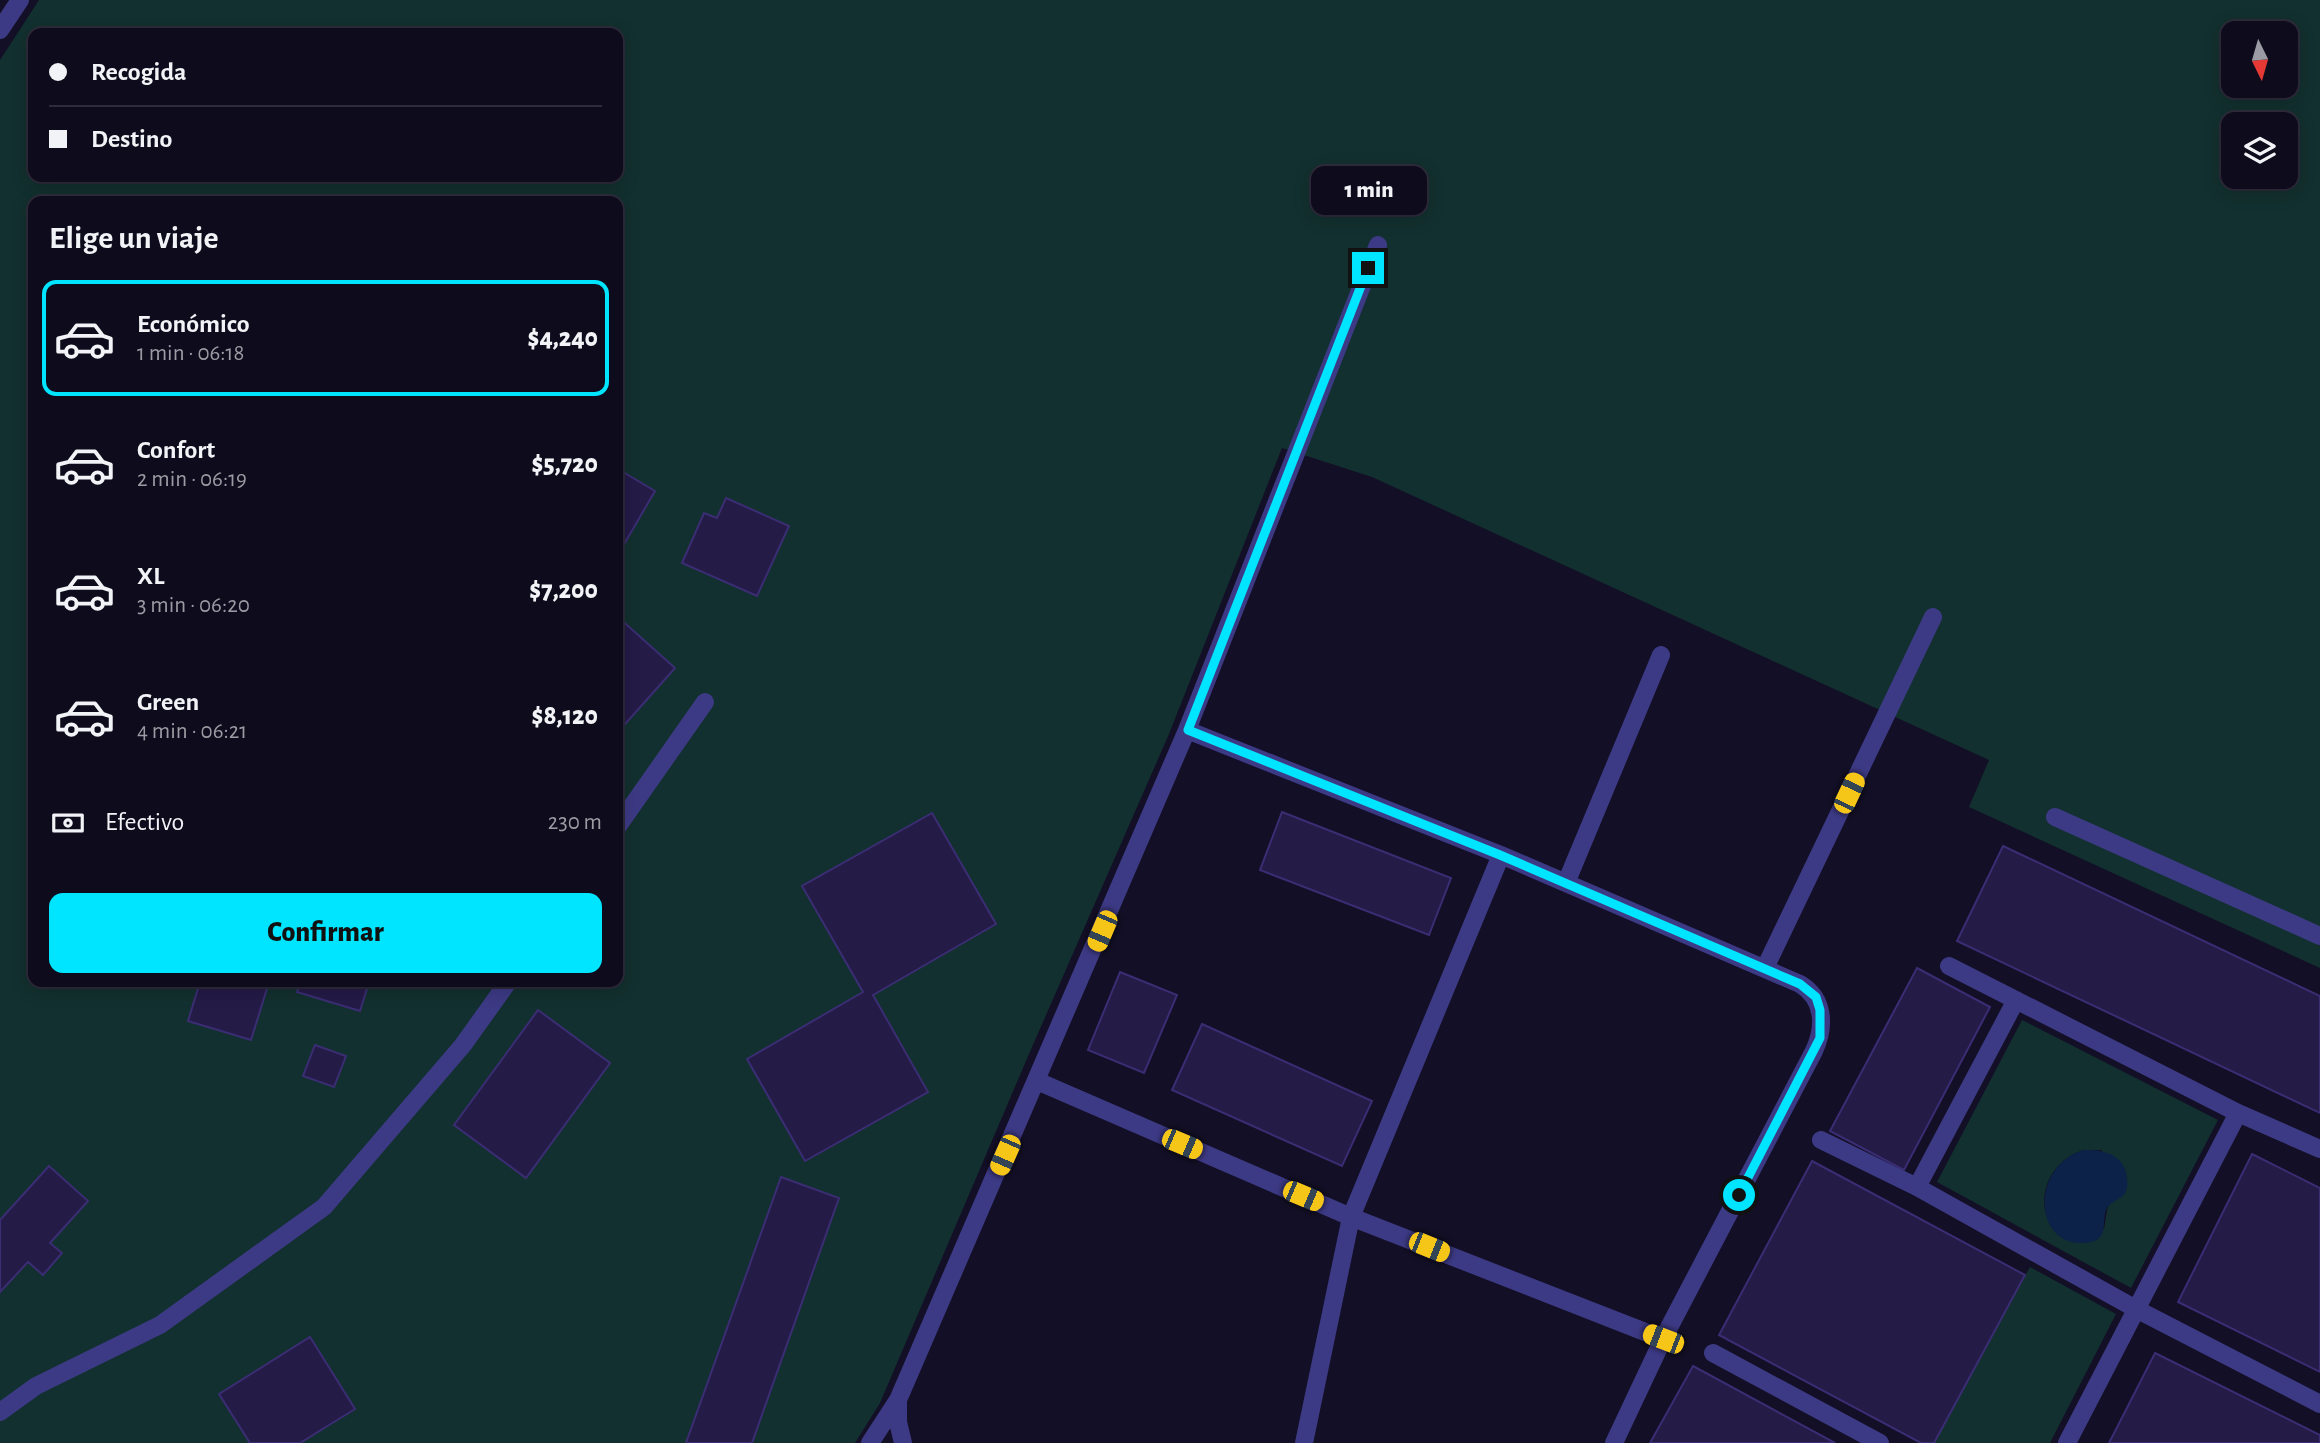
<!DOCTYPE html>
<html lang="es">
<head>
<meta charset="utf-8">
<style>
  :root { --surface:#0e0b1c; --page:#1c1929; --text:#f1f3f6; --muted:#9b9ba3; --line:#2e2b3b; --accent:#00e5ff }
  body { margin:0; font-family:"Alegreya Sans",sans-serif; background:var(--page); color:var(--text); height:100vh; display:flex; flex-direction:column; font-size:26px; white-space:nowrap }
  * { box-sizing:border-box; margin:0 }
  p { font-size:23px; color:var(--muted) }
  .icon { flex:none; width:38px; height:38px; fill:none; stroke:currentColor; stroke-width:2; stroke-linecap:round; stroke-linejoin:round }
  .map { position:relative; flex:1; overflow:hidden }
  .drawer { position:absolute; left:28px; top:196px; width:595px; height:791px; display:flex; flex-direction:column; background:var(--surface); border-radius:14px; box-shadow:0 4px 18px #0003,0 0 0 2px var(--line) }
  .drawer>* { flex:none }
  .hud { position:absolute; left:28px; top:28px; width:595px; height:154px; border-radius:14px; box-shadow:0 4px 18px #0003,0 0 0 2px var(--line); display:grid; align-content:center; height:154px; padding:0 21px; background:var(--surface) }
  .needle { width:46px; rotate:175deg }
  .controls { position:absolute; left:2221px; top:21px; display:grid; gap:14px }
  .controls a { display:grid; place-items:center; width:77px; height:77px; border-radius:14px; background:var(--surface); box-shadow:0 4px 18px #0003,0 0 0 2px var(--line); font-size:35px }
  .end { position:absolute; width:32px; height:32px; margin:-16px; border:9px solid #00e5ff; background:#111; box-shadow:0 0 0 4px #111 }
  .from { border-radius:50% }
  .bubble { position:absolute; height:49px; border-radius:14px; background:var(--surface); box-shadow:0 4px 18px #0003,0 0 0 2px var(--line); font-size:23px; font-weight:800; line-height:49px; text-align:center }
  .car { position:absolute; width:21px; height:42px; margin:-21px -10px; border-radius:9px; box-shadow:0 0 5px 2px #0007; background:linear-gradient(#f5c518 24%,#345 0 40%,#f5c518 0 76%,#345 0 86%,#f5c518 0) }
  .hud b { display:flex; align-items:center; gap:24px; height:66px; font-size:26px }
  .hud b+b { border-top:2px solid var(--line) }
  .hud i { width:18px; height:18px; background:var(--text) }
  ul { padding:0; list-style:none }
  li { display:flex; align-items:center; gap:21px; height:116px; margin:0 14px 10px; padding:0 7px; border:4px solid transparent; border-radius:14px }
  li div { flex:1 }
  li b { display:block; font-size:26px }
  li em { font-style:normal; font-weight:800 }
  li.active { border-color:var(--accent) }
  li>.icon { width:63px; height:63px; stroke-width:1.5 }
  h2 { padding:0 21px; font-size:32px; line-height:84px }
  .pay { display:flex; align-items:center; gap:18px; height:77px; padding:0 21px; font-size:26px }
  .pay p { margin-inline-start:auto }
  .cta { display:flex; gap:14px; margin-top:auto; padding:14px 21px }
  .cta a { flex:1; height:80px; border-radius:14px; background:var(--accent); color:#111; font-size:28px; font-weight:800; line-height:80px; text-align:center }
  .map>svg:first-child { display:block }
  .green { fill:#12302f; fill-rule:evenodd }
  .water { fill:#0c2248 }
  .building { fill:#241b47; stroke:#3b2d73; stroke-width:2 }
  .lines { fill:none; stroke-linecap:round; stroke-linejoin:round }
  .minor { stroke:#3d3a85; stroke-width:18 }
  .route { stroke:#00e5ff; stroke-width:9 }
</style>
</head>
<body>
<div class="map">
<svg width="2320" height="1443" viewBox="0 0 2320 1443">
  <rect width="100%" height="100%" fill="#130f26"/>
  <path class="green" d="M 39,0 L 2320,0 L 2320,968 L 1969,807 L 1989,760 L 1372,477 L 1282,448 L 1169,734 L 1029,1054 L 880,1403 L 855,1443 L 0,1443 L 0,60 ZM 33,33 L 618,33 L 618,177 L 33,177 ZM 2233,33 L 2286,33 L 2286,86 L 2233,86 ZM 2233,124 L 2286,124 L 2286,177 L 2233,177 ZM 33,201 L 618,201 L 618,982 L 33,982 Z
    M 2022,1020 L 2218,1120 L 2131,1288 L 1937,1182 ZM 2084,1150 L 2101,1150 L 2127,1178 C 2127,1191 2119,1199 2108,1205 L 2104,1229 L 2067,1239 C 2027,1216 2044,1161 2084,1150 Z
    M 2030,1267 L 2116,1314 L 2050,1443 L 1934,1443 Z"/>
  <path class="water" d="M 2084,1150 C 2105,1149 2126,1156 2127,1179 C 2128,1184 2127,1190 2124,1195 C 2119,1200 2111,1201 2107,1208 C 2100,1220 2112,1242 2084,1243 C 2032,1246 2031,1165 2084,1150 Z"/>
  <path class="building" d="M 618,469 L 655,491 L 619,553 L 618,552 Z
    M 726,498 L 789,526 L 757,596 L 682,563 L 704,513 L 717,518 Z
    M 618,617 L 675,668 L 618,732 Z
    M 1282,812 L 1451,878 L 1429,935 L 1260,870 Z
    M 932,813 L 996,924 L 873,995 L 928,1092 L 805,1161 L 747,1059 L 863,992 L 802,886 Z
    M 2003,846 L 2320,996 L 2320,1113 L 1957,941 Z
    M 1917,968 L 1990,1007 L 1904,1170 L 1830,1131 Z
    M 1120,972 L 1177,995 L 1144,1073 L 1088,1050 Z
    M 200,982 L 269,982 L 251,1040 L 188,1021 Z
    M 301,982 L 369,982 L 360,1011 L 297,992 Z
    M 538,1010 L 610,1063 L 526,1178 L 454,1125 Z
    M 1202,1024 L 1372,1101 L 1342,1166 L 1172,1090 Z
    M 315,1045 L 346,1056 L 334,1087 L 303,1076 Z
    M 2252,1154 L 2320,1188 L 2320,1372 L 2178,1302 Z
    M 1812,1161 L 2025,1275 L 1934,1443 L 1921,1443 L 1719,1335 Z
    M 49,1166 L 88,1201 L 50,1243 L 62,1253 L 43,1275 L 28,1262 L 0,1292 L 0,1220 Z
    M 781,1177 L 839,1198 L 752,1443 L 686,1443 Z
    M 310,1337 L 355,1409 L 300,1443 L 250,1443 L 219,1394 Z
    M 2155,1353 L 2320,1435 L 2320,1443 L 2109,1443 Z
    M 1693,1366 L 1835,1443 L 1650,1443 Z"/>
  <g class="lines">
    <path class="minor" d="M 0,30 L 20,0
      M 1187,730 L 1501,855 L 1800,984 C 1825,999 1825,1027 1814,1051 L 1663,1339 L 1614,1443
      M 2055,817 L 2320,936
      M 618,826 L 705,702
      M 1566,883 L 1661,655
      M 1949,966 L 2238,1113 L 2320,1149
      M 1765,968 L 1933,617
      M 1037,1081 L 1351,1217 L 1663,1339
      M 1821,1140 L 1917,1187 L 2136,1309 L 2320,1404
      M 1917,1187 L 2016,1000
      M 1713,1353 L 1880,1443
      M 0,1412 L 36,1386 L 160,1325 L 324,1207 L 463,1045 L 508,982
      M 870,1443 L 898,1400
      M 903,1443 L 898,1422 L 898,1400 L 1187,730 L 1378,245
      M 1304,1443 L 1351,1217 L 1501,855
      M 2067,1443 L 2238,1113"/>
  </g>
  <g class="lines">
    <path class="route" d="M 1368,268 L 1188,730 L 1500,855 L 1800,984 L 1816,997 L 1820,1010 L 1820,1038 L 1739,1195"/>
  </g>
</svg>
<div class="controls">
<a><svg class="needle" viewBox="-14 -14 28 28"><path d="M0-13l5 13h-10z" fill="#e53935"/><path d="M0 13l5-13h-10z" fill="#9b9ba3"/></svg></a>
<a><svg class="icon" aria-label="layers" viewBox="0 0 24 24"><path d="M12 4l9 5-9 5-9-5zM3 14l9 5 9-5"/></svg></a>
</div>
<i class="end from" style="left:1739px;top:1195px"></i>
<i class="end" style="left:1368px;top:268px"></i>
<div class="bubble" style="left:1311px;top:166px;width:116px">1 min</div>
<i class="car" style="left:1849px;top:793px;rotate:25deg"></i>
<i class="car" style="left:1102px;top:931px;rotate:203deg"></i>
<i class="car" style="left:1182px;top:1144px;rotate:113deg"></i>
<i class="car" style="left:1005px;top:1155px;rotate:204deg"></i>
<i class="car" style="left:1303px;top:1196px;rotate:113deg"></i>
<i class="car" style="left:1429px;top:1247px;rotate:112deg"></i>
<i class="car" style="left:1663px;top:1339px;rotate:291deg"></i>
<div class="hud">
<b><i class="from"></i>Recogida</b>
<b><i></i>Destino</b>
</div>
<section class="drawer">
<h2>Elige un viaje</h2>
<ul>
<li class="active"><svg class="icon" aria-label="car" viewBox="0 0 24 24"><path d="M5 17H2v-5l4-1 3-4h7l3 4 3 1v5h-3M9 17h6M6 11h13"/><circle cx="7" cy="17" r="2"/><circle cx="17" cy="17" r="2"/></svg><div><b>Económico</b><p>1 min · 06:18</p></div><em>$4,240</em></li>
<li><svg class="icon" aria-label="car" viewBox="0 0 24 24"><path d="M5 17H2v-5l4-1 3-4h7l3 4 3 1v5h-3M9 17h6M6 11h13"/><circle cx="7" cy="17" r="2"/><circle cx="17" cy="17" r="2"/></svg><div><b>Confort</b><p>2 min · 06:19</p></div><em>$5,720</em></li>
<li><svg class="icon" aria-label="car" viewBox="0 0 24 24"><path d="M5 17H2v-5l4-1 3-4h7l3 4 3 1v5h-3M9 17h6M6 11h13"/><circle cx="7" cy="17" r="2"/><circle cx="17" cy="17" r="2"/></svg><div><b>XL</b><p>3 min · 06:20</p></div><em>$7,200</em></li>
<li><svg class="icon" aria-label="car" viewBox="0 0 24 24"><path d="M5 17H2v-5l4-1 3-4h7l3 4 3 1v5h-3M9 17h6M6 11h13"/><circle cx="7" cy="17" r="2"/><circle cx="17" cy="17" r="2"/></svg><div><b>Green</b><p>4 min · 06:21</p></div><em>$8,120</em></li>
</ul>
<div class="pay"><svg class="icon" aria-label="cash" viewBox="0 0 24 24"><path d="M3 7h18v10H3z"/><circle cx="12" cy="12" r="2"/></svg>Efectivo<p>230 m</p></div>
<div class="cta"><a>Confirmar</a></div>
</section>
</div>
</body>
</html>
